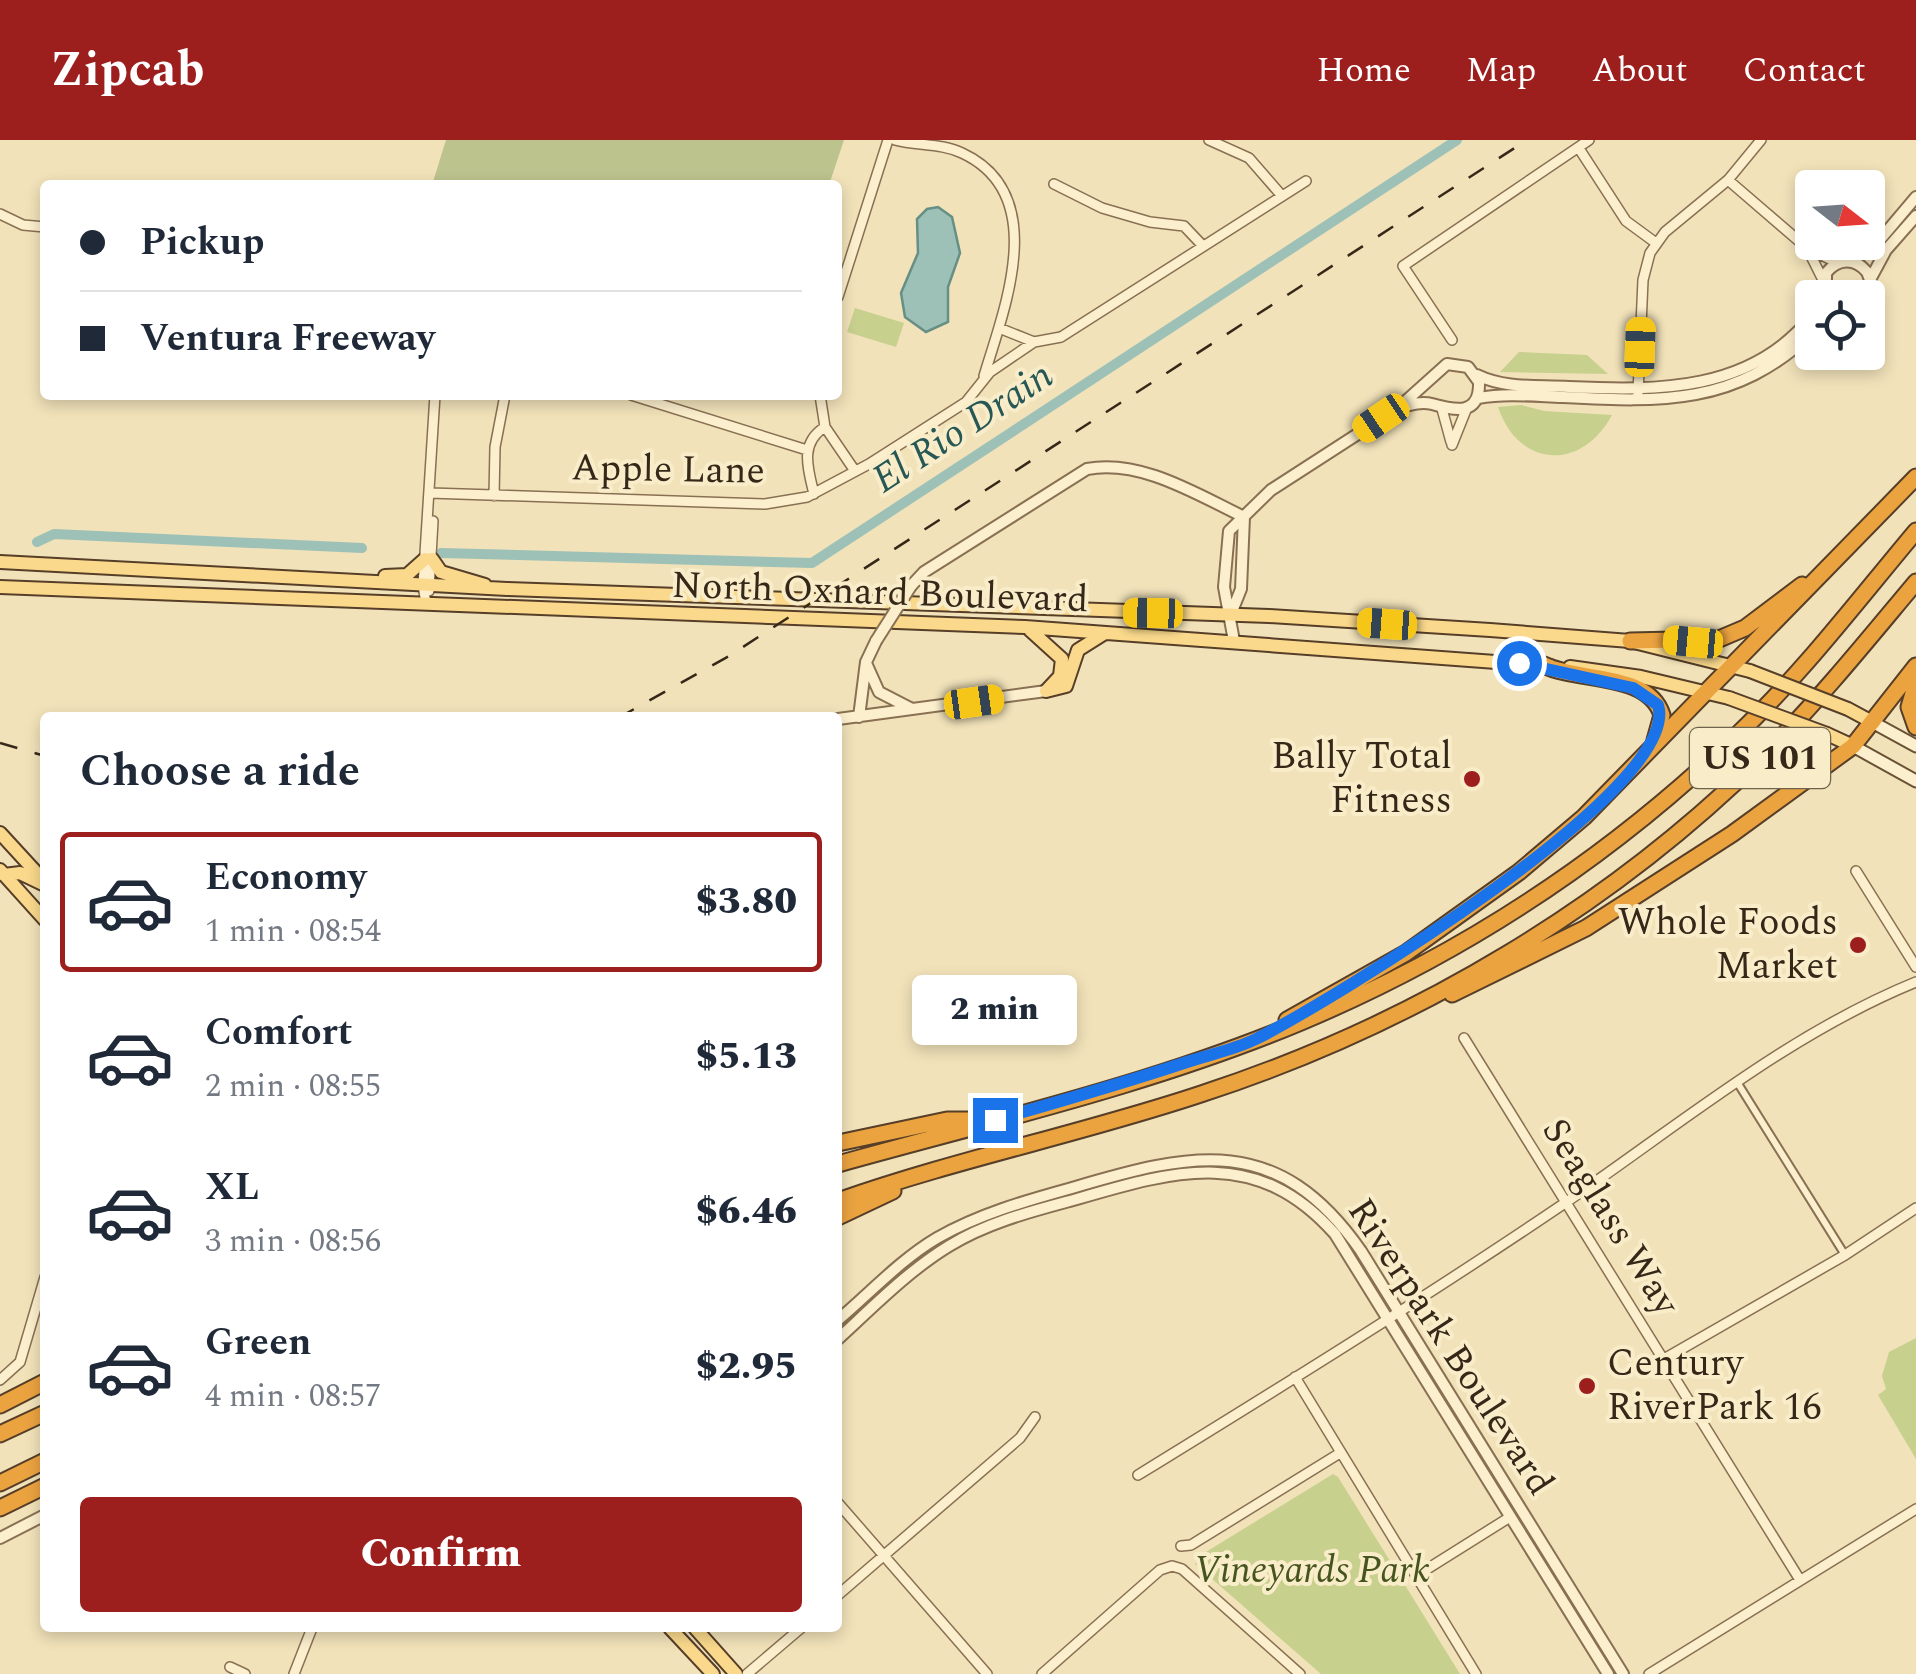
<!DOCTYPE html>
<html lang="en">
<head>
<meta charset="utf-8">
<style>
  :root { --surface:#fff; --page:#f6f6f7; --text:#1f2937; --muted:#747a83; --line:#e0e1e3; --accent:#9d1f1d }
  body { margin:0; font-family:Spectral,serif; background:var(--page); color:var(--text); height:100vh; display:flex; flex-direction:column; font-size:38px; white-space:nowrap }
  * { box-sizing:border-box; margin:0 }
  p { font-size:32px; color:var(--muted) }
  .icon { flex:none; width:55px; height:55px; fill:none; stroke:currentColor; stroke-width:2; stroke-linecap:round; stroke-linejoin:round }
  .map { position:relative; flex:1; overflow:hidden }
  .sheet { position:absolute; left:40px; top:572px; width:802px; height:920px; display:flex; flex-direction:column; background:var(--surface); border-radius:10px; box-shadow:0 5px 15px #0003 }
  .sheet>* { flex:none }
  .guide { position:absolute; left:40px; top:40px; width:802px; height:220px; border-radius:10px; box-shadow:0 5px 15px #0003; display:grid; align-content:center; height:220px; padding:0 40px; background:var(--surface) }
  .needle { width:65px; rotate:107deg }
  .buttons { position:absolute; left:1795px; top:30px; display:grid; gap:20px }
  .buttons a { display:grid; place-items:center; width:90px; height:90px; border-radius:10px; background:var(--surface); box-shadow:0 5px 15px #0003; font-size:50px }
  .end { position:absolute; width:45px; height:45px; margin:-22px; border:12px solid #1a73e8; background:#fff; box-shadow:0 0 0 5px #fff }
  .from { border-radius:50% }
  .bubble { position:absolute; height:70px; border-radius:10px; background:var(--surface); box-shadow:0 5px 15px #0003; font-size:32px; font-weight:800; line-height:70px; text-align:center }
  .car { position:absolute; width:30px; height:60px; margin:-30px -15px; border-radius:12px; box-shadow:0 0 8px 2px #0007; background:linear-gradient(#f5c518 24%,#345 0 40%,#f5c518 0 76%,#345 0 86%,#f5c518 0) }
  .guide b { display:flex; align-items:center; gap:35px; height:95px; font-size:38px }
  .guide b+b { border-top:2px solid var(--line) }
  .guide i { width:25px; height:25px; background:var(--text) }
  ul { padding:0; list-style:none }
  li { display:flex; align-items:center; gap:30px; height:140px; margin:0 20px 15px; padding:0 20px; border:5px solid transparent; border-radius:10px }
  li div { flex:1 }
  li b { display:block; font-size:38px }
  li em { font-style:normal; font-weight:800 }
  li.selected { border-color:var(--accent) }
  li>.icon { width:90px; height:90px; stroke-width:1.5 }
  h2 { padding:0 40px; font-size:45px; line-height:120px }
  .cta { display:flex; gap:20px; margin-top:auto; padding:20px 40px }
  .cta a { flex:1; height:115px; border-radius:10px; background:var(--accent); color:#fff; font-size:40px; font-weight:800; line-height:115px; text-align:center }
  header { display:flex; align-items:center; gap:60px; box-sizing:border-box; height:140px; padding:0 50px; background:var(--accent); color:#fff }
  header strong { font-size:48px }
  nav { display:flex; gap:55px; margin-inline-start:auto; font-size:35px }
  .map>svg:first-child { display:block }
  .green { fill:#c7d08d }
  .cemetery { fill:#bcc38d }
  .water { fill:#9ec1b7; stroke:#668f85; stroke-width:2.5 }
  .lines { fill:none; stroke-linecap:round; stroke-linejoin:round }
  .canal { stroke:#9ec1b7; stroke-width:10 }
  .pedestrian-casing { stroke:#897053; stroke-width:10 }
  .minor-casing { stroke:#897053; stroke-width:12 }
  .tertiary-casing { stroke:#897053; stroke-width:14 }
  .secondary-casing { stroke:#6a5136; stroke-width:15 }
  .primary-casing { stroke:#563e28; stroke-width:16 }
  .motorway-casing { stroke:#563e28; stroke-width:19 }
  .pedestrian { stroke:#fcefcd; stroke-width:6 }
  .minor { stroke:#fcefcd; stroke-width:9 }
  .tertiary { stroke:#fcefcd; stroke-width:10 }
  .secondary { stroke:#fcefcd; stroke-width:11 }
  .primary { stroke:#fad98c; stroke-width:12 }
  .motorway { stroke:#eba340; stroke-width:15 }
  .rail { stroke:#362819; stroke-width:2.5; stroke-dasharray:18 18; stroke-linecap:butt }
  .tertiary-bridge-casing { stroke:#897053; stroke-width:14; stroke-linecap:butt }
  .primary-bridge-casing { stroke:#563e28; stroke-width:16; stroke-linecap:butt }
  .tertiary-bridge { stroke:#fcefcd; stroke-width:10 }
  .primary-bridge { stroke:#fad98c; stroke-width:12 }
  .route { stroke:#1a73e8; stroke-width:12 }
  .poi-dot { fill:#9d1f1d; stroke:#f8ecc9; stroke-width:4 }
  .labels { text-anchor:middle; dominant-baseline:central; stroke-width:8; stroke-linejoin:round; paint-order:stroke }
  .shield { fill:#f8ecc9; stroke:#70634e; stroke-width:2.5 }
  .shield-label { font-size:35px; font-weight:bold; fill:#362819 }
  .street-label { font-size:38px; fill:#362819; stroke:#f8ecc9 }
  .poi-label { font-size:38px; fill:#362819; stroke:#f8ecc9; text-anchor:end }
  .park-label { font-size:38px; font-style:italic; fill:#46551e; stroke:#f8ecc9 }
  .water-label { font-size:40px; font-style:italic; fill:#275855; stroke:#f8ecc9 }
</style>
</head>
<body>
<header>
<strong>Zipcab</strong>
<nav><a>Home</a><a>Map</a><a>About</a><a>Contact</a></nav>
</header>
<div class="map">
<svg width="1916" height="1534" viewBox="0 0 1916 1534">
  <rect width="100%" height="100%" fill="#f1e2b9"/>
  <path class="green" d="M 855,168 L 904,183 L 896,207 L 847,192 Z
    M 1519,212 L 1587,215 L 1608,234 L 1500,232 Z
    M 1521,265 L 1544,271 L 1612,275 C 1582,331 1519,329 1498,267 Z
    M 1916,1198 L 1916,1319 L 1878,1255 L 1886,1249 L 1882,1236 L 1889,1212 Z
    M 1333,1334 L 1338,1337 L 1460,1534 L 1321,1534 L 1195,1424 L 1201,1415 Z"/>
  <path class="cemetery" d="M 446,0 L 844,0 L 829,45 L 432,45 Z"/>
  <path class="water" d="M 938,67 L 952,77 L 960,113 L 948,147 L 948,182 L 926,192 L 905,177 L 901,153 L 918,113 L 917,79 L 927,69 Z"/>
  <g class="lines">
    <path class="canal" d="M 37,402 L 54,394 L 362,408
      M 441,413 L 812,423 L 1457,0"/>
    <g class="pedestrian-casing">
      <path id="pedestrian" d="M 1737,942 L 1845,1115"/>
    </g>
    <g class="minor-casing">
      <path id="minor" d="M 895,0 C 917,6 941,3 962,13 C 1051,54 1004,169 984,236
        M 1209,0 L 1249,18 L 1282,56
        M 1580,10 L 1626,81 L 1656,103
        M 1728,40 L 1807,108 L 1838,123
        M 1054,44 L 1102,68 L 1150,82 L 1184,86 L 1203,106
        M 0,74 L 23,85 L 45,87
        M 1807,108 L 1823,140
        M 838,157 L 888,0
        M 999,188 L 1034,202 L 1061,197 L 1306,41
        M 1452,200 L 1403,126 L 1589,0
        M 1638,253 L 1643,140 L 1650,113 L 1665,92 L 1728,40 L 1761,0
        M 631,255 L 807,310
        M 820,255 L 825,287 L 855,331
        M 1442,269 L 1451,302
        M 1452,305 L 1466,270
        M 430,353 L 765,364 L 807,357 L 869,324 L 966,262 L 990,232 L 1034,202
        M 814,354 C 808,329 799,303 825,287
        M 494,356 L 495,307 L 505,255
        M 429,451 L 433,381
        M 426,464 L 423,445 L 435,255
        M 1856,731 L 1916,827
        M 1464,898 L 1800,1440
        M 1664,1219 L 1845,1115 L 1916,1068
        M 1295,1237 L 1476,1534
        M 0,1240 L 20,1222 L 45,1137
        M 1138,1335 C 1281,1247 1423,1159 1562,1065 C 1677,987 1786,895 1916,842
        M 838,1363 L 987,1534
        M 1181,1406 L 1191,1405 L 1340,1313
        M 1416,1436 L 1510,1377
        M 838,1455 L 1020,1298 L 1035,1277
        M 230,1527 L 245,1534
        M 294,1534 L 312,1488
        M 747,1534 L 801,1488
        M 1042,1534 L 1160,1430 L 1172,1426 L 1182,1429 L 1300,1534
        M 1649,1534 L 1916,1369"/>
    </g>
    <g class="tertiary-casing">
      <path id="tertiary" d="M 1849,121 L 1872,109 L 1916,57
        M 1871,138 L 1886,110 L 1916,76
        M 1826,158 L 1826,133 C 1838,118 1855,118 1867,132 L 1872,145 L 1868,159
        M 1477,235 C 1506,249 1538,245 1569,247 C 1658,251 1751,252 1812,176
        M 1478,258 C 1506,253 1534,256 1562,257 C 1661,262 1735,266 1812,193
        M 911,446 L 924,432 L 1087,329 C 1141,319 1196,354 1244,377
        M 1231,474 L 1241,449 L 1244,377
        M 1234,501 L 1224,447 L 1229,391 L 1271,350 L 1398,268 L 1447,224 L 1468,227 L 1479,242 C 1480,277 1454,270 1432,264 C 1421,261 1409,265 1398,268
        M 866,523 L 879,552 L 910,568
        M 859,577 L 866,522 L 876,501
        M 838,579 L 1046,551
        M 838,1180 C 870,1153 900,1120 937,1098 C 979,1074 1025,1061 1072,1048 C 1193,1012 1278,992 1361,1111 L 1623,1534
        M 838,1199 C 873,1167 908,1131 949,1106 C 988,1082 1033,1071 1077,1059 C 1176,1030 1257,1006 1335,1094 L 1608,1534
        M 0,1398 L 45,1375"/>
    </g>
    <g class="secondary-casing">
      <path id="secondary" d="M 1874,583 L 1916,606
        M 1853,606 L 1916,641"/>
    </g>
    <g class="primary-casing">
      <path id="primary" d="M 432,419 L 441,432 L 485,445
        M 0,422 L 507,449 L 1269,476 L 1490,490 L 1630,501 L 1750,531
        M 385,436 L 407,435 L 425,419
        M 0,447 L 1025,487 L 1550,526
        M 1030,490 L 1062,519 L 1060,536 L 1046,551
        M 1570,527 L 1641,537 L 1729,558
        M 1046,551 L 1066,546 L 1078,510 L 1105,493
        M 1848,569 L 1874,583
        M 1827,594 L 1853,606
        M 0,693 L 45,742
        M 0,730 L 45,780
        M 4,735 L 20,733 L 45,745
        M 670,1488 L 713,1534
        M 695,1488 L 736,1534"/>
    </g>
    <g class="motorway-casing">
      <path id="motorway" d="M 1630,501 L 1719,499 L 1745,488 L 1802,445
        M 1544,525 C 1577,542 1648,531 1662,575 L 1655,600
        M 1916,543 L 1909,567 L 1916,587
        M 1452,854 L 1586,788 L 1732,694 L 1853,606 L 1916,526
        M 1287,880 L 1406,813 L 1519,732 L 1584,677 L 1916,337
        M 838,1003 L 947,980 L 976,980
        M 838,1024 C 992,981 1153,944 1301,882 C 1463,814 1610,717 1736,596 C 1802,534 1858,460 1916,391
        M 838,1061 C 957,1019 1081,994 1201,954 C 1413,885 1614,766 1772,607 C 1823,555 1869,498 1916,442
        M 838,1077 L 893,1051
        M 0,1265 L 45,1242
        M 0,1294 L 45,1273
        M 0,1343 L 45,1321
        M 0,1368 L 45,1346"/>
    </g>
    <use href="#pedestrian" class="pedestrian"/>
    <use href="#minor" class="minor"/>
    <use href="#tertiary" class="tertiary"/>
    <use href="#secondary" class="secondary"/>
    <use href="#primary" class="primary"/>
    <use href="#motorway" class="motorway"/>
    <path class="rail" d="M 618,578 L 729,516 L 1527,0
      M 0,603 L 45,616"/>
    <g class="tertiary-bridge-casing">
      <path id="tertiary-bridge" d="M 876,501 L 911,446"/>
    </g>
    <g class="primary-bridge-casing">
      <path id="primary-bridge" d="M 1750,531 L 1848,569
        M 1729,558 L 1827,594"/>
    </g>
    <use href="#tertiary-bridge" class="tertiary-bridge"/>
    <use href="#primary-bridge" class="primary-bridge"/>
  </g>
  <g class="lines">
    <path class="route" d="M 995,980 C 1058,962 1121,944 1184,923 C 1207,915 1234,910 1256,899 C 1327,863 1684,648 1658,565 L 1633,548 L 1519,523"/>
  </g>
  <g class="poi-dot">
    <circle cx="1472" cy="639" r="10"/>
    <circle cx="1858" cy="805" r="10"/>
    <circle cx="1587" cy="1246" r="10"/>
  </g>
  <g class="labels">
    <rect class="shield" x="1690" y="588" width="140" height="60" rx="8"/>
    <g class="shield-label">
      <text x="1760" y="618">US 101</text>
    </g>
    <g class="street-label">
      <text transform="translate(668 330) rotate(1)">Apple Lane</text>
      <text transform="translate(880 453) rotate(2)">North Oxnard Boulevard</text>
      <text transform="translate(1610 1077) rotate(58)">Seaglass Way</text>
      <text transform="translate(1450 1207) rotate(57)">Riverpark Boulevard</text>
    </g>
    <g class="poi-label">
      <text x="1452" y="617">Bally Total<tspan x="1452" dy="44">Fitness</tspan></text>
      <text x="1838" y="783">Whole Foods<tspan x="1838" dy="44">Market</tspan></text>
      <text x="1607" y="1224" text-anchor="start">Century<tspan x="1607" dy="44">RiverPark 16</tspan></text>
    </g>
    <g class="park-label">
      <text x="1312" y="1431">Vineyards Park</text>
    </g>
    <g class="water-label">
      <text transform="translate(963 288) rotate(-33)">El Rio Drain</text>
    </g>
  </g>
</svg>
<div class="buttons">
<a><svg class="needle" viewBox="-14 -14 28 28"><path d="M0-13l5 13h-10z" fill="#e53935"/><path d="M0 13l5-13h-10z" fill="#747a83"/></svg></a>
<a><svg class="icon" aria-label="locate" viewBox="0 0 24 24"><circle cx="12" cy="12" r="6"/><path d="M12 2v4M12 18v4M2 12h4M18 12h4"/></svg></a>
</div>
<i class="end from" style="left:1519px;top:523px"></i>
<i class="end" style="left:995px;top:980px"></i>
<div class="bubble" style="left:912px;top:835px;width:165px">2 min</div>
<i class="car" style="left:1640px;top:207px;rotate:2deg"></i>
<i class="car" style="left:1381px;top:278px;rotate:236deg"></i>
<i class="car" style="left:1153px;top:473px;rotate:271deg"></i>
<i class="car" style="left:1387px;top:484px;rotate:274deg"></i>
<i class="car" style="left:1693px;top:502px;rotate:275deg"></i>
<i class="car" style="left:974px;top:562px;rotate:82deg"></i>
<div class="guide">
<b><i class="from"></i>Pickup</b>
<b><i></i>Ventura Freeway</b>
</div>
<section class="sheet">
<h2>Choose a ride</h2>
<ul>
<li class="selected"><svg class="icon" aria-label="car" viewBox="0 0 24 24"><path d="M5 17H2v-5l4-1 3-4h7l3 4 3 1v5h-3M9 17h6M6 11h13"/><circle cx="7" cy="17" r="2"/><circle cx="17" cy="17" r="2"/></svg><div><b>Economy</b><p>1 min · 08:54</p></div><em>$3.80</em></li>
<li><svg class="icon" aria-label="car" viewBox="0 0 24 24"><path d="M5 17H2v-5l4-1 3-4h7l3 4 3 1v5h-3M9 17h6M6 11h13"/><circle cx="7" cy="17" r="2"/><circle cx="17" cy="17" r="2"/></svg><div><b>Comfort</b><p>2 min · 08:55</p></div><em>$5.13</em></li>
<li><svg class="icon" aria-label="car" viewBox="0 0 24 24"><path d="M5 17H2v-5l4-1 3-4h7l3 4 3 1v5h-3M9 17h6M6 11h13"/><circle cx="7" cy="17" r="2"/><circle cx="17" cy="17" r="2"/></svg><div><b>XL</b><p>3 min · 08:56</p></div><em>$6.46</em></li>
<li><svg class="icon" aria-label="car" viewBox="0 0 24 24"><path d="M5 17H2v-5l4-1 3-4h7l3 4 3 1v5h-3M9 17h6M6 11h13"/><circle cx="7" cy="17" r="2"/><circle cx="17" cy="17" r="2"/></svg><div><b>Green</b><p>4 min · 08:57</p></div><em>$2.95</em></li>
</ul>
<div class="cta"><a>Confirm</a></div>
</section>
</div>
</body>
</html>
